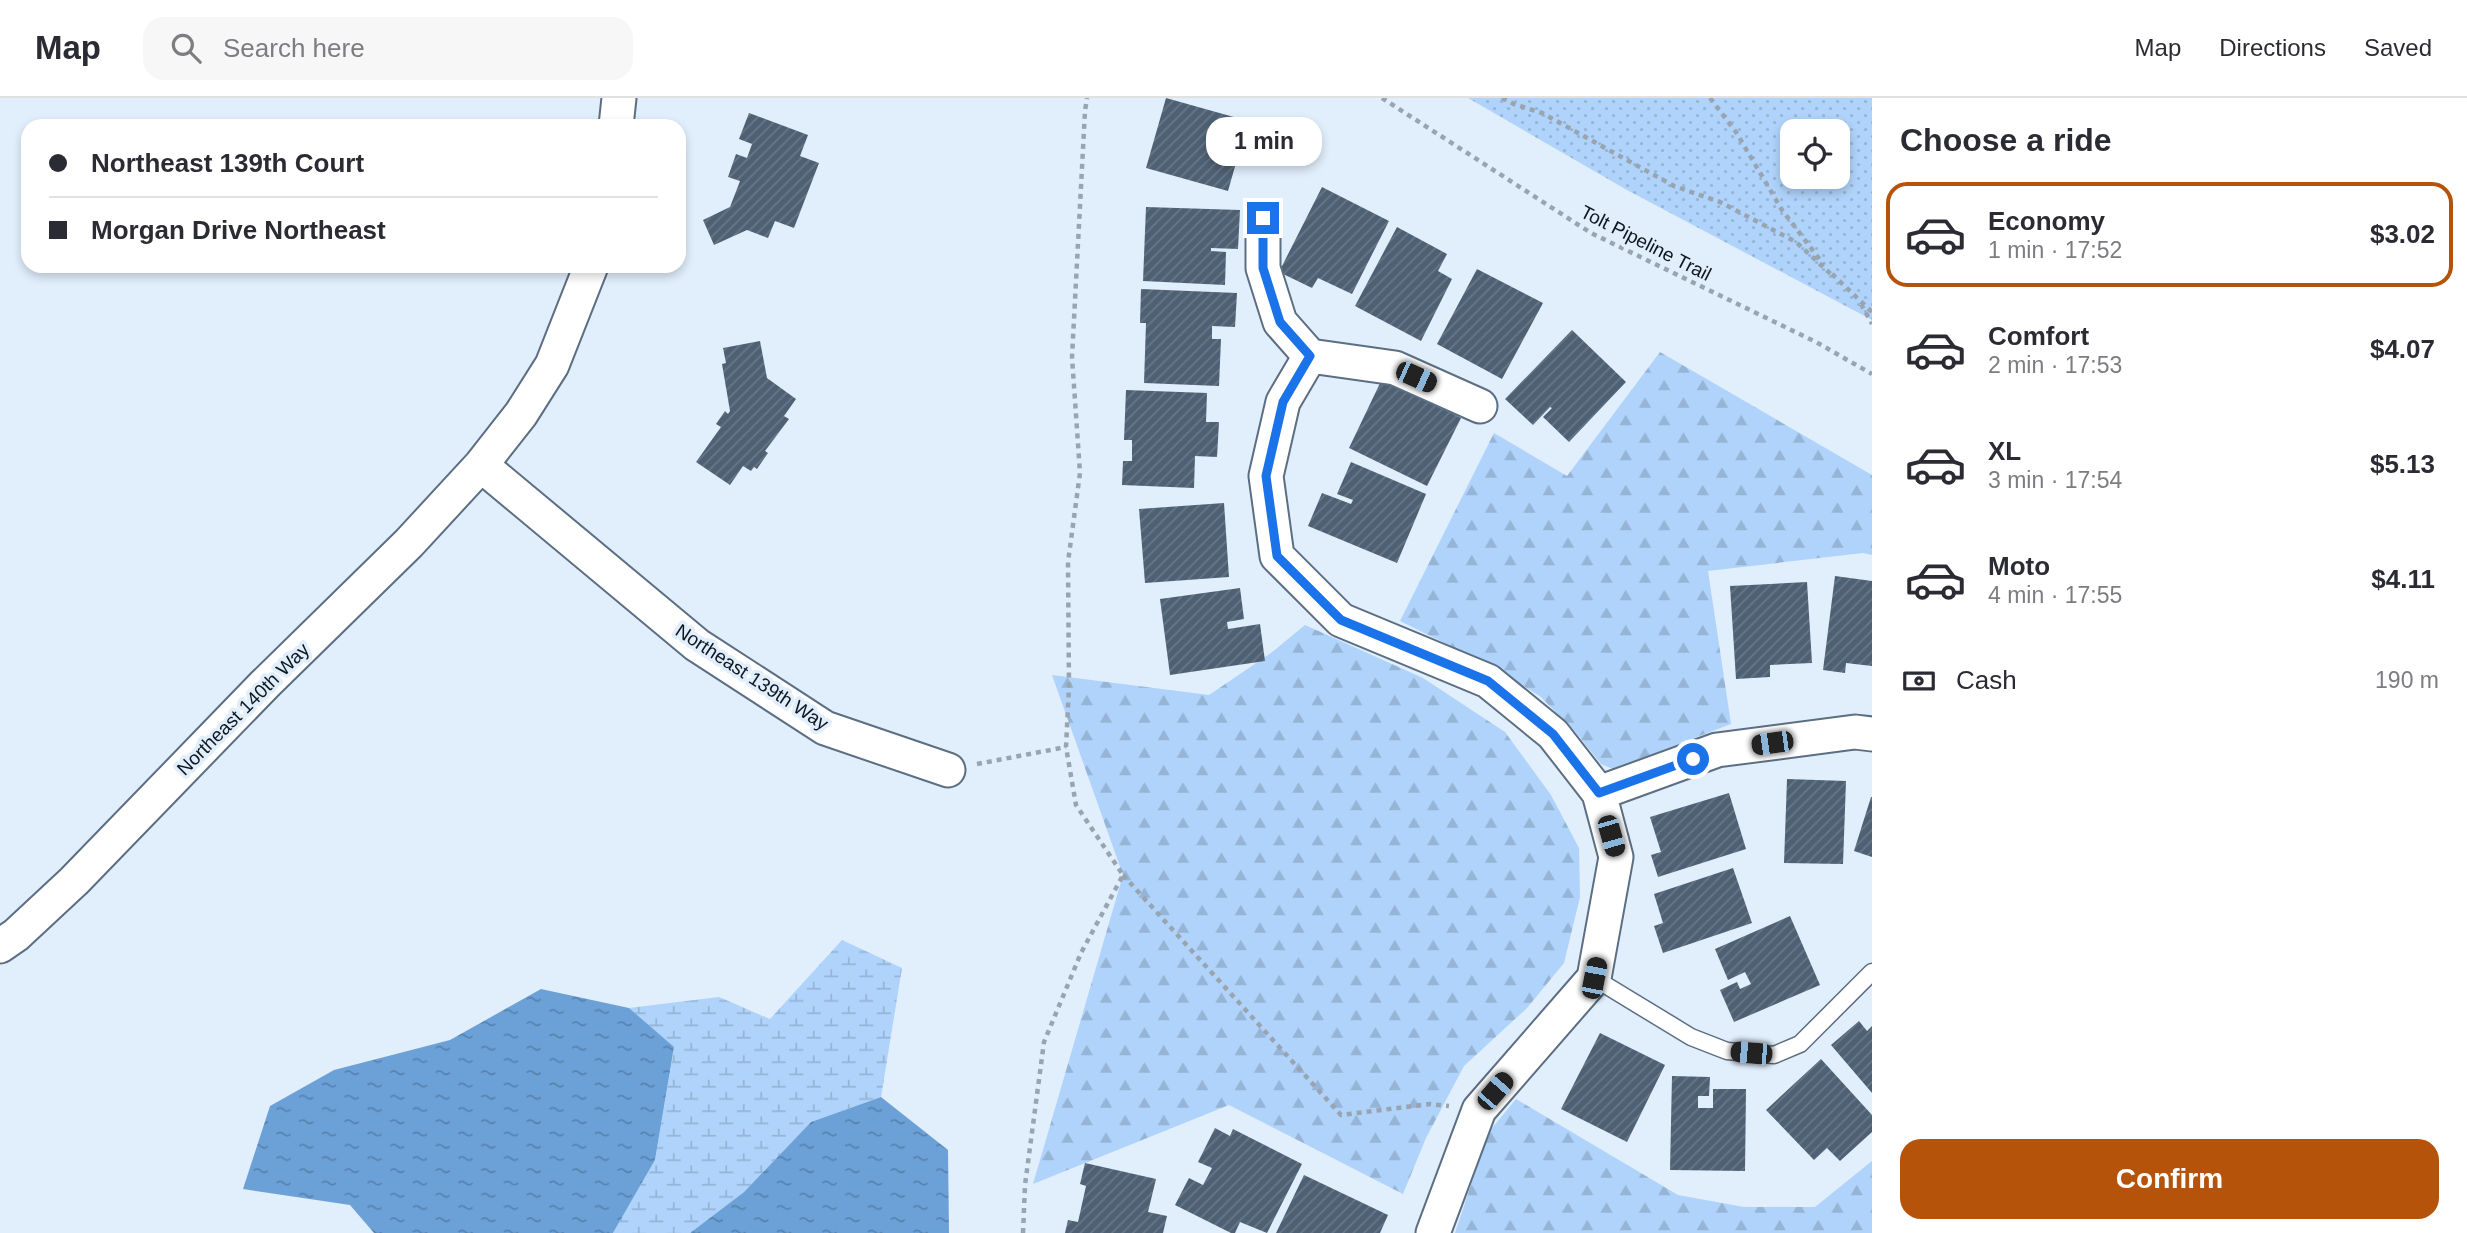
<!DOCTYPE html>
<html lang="en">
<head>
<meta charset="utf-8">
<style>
  :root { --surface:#fff; --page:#f7f7f7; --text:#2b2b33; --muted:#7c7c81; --line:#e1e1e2; --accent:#b45309 }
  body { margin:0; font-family:Arial,sans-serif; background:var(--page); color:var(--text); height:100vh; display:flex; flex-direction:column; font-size:26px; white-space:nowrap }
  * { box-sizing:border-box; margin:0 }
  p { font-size:23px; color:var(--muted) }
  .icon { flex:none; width:38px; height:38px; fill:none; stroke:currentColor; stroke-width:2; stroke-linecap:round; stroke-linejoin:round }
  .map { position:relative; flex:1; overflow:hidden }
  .drawer { display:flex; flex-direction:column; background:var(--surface); width:595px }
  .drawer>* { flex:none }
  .hud { position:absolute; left:21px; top:21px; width:665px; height:154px; border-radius:21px; box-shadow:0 4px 10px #0003; display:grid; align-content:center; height:154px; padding:0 28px; background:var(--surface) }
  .buttons { position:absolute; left:1780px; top:21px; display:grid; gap:14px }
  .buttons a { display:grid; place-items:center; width:70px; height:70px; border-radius:14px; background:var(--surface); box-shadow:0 4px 10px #0003; font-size:35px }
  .end { position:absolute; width:32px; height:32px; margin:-16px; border:9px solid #1a73e8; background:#fff; box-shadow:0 0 0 4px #fff }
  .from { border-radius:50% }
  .bubble { position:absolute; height:49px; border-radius:21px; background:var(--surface); box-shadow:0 4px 10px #0003; font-size:23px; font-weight:700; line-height:49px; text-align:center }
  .car { position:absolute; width:21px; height:42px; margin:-21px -10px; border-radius:9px; box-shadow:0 0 5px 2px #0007; background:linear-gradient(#222 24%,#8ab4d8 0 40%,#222 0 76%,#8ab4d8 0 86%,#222 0) }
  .hud b { display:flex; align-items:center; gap:24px; height:66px; font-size:26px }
  .hud b+b { border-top:2px solid var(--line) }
  .hud i { width:18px; height:18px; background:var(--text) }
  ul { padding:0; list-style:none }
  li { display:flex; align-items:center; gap:21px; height:105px; margin:0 14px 10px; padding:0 14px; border:4px solid transparent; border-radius:21px }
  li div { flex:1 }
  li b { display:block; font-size:26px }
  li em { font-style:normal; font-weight:700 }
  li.on { border-color:var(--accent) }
  li>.icon { width:63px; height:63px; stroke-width:1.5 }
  h2 { padding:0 28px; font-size:32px; line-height:84px }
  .pay { display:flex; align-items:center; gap:18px; height:77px; padding:0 28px; font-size:26px }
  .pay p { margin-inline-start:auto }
  .action { display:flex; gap:14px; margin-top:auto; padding:14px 28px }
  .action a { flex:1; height:80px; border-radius:21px; background:var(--accent); color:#fff; font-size:28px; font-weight:700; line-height:80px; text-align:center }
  header { display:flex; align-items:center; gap:42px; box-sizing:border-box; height:98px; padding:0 35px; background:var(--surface); border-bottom:2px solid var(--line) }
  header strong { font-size:33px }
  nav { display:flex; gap:38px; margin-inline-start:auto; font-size:24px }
  .search { width:490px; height:63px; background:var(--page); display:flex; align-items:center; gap:18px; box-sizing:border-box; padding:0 24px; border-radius:21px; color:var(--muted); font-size:26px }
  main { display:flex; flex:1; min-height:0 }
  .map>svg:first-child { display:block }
  .forest { fill:url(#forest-firs) }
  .wetland { fill:url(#wetland-marsh) }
  .park { fill:url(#park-dots); fill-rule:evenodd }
  .water { fill:url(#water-ripples) }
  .building { fill:url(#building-hatch) }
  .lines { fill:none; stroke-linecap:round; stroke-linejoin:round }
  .service-casing { stroke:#5b6e82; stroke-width:19 }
  .minor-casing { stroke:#5b6e82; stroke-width:37 }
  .path { stroke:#98a4af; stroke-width:4.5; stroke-dasharray:5 5; stroke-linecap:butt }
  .service { stroke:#fff; stroke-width:16 }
  .minor { stroke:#fff; stroke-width:33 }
  .route { stroke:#1a73e8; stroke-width:9 }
  .labels { text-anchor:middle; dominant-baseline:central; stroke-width:7; stroke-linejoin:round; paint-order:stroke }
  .street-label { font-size:19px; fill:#0e161e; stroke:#e1eefc }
</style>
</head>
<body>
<header>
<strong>Map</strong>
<div class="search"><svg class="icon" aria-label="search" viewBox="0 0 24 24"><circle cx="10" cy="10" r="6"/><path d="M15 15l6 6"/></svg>Search here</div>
<nav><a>Map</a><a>Directions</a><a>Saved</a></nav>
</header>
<main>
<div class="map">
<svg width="1872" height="1135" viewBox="0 0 1872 1135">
  <defs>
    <pattern id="forest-firs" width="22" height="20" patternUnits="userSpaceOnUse" patternTransform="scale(1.75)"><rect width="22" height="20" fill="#afd3fa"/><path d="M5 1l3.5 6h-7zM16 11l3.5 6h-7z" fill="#95b4d6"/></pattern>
    <pattern id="wetland-marsh" width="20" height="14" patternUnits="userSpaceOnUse" patternTransform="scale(1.75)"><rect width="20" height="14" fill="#afd3fa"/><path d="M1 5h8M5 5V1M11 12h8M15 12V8" fill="none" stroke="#95b4d6"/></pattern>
    <pattern id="park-dots" width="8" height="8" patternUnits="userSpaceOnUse" patternTransform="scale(1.75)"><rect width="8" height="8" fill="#afd3fa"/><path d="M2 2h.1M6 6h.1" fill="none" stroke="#95b4d6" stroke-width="1.8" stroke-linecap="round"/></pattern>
    <pattern id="water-ripples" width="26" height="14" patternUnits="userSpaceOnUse" patternTransform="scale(1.75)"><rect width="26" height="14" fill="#6ca1d8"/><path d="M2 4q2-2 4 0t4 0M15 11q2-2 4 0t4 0" fill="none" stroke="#5782af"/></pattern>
    <pattern id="building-hatch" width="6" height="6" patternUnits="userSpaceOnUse" patternTransform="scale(1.75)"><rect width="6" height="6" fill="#4e6174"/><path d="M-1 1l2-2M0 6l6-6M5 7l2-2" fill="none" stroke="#687786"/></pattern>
  </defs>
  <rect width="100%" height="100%" fill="#e1eefc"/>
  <path class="forest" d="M 1660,254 L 1872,377 L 1872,457 L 1863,455 L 1708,473 L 1731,626 L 1613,671 L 1601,666 L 1576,635 L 1541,599 L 1497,571 L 1400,523 L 1494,335 L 1567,378 Z
    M 1305,527 L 1423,580 L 1505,634 L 1551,697 L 1579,750 L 1580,799 L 1564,865 L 1527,910 L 1464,968 L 1426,1040 L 1403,1096 L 1229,1007 L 1033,1086 L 1123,777 L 1052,577 L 1209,597 L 1271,555 Z
    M 1516,1001 L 1678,1097 L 1744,1109 L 1815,1109 L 1872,1063 L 1872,1135 L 1455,1135 L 1488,1035 Z"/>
  <path class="wetland" d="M 842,842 L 902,870 L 881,999 L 811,1024 L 744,1094 L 690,1135 L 613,1135 L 655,1062 L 674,950 L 629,910 L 719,899 L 770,921 Z"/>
  <path class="park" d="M 1468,0 L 1872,0 L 1872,222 L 1627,92 ZM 1792,33 L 1838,33 L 1838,79 L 1792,79 Z"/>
  <path class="water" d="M 541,891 L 629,910 L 674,949 L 655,1062 L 613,1135 L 374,1135 L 350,1107 L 243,1091 L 270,1008 L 334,972 L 450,942 Z
    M 881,999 L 948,1052 L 949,1135 L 690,1135 L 744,1094 L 811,1024 Z"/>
  <path class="building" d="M 1166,0 L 1248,23 L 1228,93 L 1146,70 Z
    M 749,15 L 808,37 L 800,58 L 819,65 L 794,130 L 775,123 L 768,140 L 747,132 L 714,147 L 703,122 L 730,109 L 740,83 L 728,79 L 736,56 L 747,60 L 752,46 L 739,41 Z
    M 1322,89 L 1389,123 L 1352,196 L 1318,180 L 1312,190 L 1279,174 Z
    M 1146,109 L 1240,112 L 1238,151 L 1211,150 L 1211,153 L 1226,154 L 1225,187 L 1143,183 Z
    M 1397,129 L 1447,156 L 1438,173 L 1452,181 L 1421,243 L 1355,208 Z
    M 1477,171 L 1543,205 L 1502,281 L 1437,246 Z
    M 1141,191 L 1237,195 L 1235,229 L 1212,228 L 1212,241 L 1221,241 L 1219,288 L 1144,285 L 1146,225 L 1140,225 Z
    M 1572,232 L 1626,284 L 1569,344 L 1543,319 L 1552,310 L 1550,309 L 1533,327 L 1505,301 Z
    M 760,243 L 767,280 L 796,301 L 784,318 L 789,321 L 765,353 L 768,355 L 757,371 L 754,369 L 751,373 L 743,368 L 730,387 L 696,364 L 721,329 L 716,326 L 725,313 L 728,316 L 730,313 L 722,266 L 726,265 L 723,250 Z
    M 1382,281 L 1461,320 L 1427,388 L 1349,350 Z
    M 1126,292 L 1207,295 L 1206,324 L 1219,324 L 1217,359 L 1195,358 L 1194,390 L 1122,387 L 1123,363 L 1132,363 L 1132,342 L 1124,342 Z
    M 1351,364 L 1426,396 L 1397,465 L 1308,428 L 1322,395 L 1351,406 L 1353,402 L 1337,396 Z
    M 1224,405 L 1229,479 L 1145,485 L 1139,411 Z
    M 1835,478 L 1872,483 L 1872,568 L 1846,565 L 1845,575 L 1823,572 Z
    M 1807,484 L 1812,565 L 1770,567 L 1770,579 L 1736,581 L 1730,488 Z
    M 1240,490 L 1244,521 L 1227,524 L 1228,531 L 1260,526 L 1265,563 L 1170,577 L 1160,501 Z
    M 1787,681 L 1846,683 L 1843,766 L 1784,765 Z
    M 1729,695 L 1746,751 L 1658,779 L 1651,757 L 1661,754 L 1650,719 Z
    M 1871,699 L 1872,699 L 1872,759 L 1854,753 Z
    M 1733,770 L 1752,825 L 1663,855 L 1654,828 L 1663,825 L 1654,796 Z
    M 1790,818 L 1820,887 L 1734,924 L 1720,892 L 1737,884 L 1740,891 L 1751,886 L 1745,874 L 1728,882 L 1715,851 Z
    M 1859,923 L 1867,933 L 1872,928 L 1872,995 L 1831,947 Z
    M 1600,935 L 1665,967 L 1627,1044 L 1561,1011 Z
    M 1821,961 L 1872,1017 L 1872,1034 L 1840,1063 L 1827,1050 L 1814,1062 L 1766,1012 Z
    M 1672,978 L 1710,979 L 1709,998 L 1698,998 L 1698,1010 L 1713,1010 L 1713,991 L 1746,991 L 1745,1073 L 1670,1072 Z
    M 1215,1030 L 1230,1038 L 1233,1031 L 1302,1066 L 1267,1135 L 1240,1124 L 1235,1135 L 1231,1135 L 1175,1107 L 1189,1080 L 1203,1087 L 1212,1070 L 1198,1064 Z
    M 1085,1065 L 1156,1081 L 1148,1114 L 1167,1118 L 1163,1135 L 1065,1135 L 1068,1122 L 1078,1124 L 1086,1088 L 1080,1086 Z
    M 1304,1077 L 1388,1117 L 1380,1135 L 1276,1135 Z"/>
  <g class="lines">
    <g class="service-casing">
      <path id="service" d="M 1594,880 L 1691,939 L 1727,953 L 1774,957 L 1800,946 L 1872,874"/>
    </g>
    <g class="minor-casing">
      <path id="minor" d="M 616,28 L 619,0
        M 1263,120 L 1263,170 L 1280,224 L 1310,258 L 1395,270 L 1480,308
        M 1310,258 L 1283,304 L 1266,378 L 1277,458 L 1341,522 L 1488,583 L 1553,636 L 1599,695 L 1616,759 L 1594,880 L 1479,1012 L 1433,1135
        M 481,367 L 697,547 L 825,630 L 948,672
        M 1599,695 L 1717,652 L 1855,634 L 1872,636
        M 0,848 L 16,837 L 74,783 L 265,586 L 409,445 L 481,367 L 521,316 L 552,267 L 591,168"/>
    </g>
    <path class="path" d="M 1382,0 L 1591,135 L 1816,244 L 1872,276
      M 1502,0 L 1514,6 L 1542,15 L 1674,88 L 1720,104 L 1796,144 L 1833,178
      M 1710,0 L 1736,34 L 1782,112 L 1824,167
      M 1832,176 L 1872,214
      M 1861,206 L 1872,226
      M 977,666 L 1066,649
      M 1123,777 L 1341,1017 L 1430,1006 L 1449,1008
      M 1023,1135 L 1025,1087 L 1044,944 L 1081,855 L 1123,777 L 1076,707 L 1066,649 L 1069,589 L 1068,464 L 1080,375 L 1072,259 L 1085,13 L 1087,0"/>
    <use href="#service" class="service"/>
    <use href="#minor" class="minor"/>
  </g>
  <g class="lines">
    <path class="route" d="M 1263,120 L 1263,170 L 1280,224 L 1310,258 L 1283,304 L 1266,378 L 1277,458 L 1341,522 L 1488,583 L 1553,636 L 1599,695 L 1693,661"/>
  </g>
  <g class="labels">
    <g class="street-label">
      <text transform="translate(1646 145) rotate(27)">Tolt Pipeline Trail</text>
      <text transform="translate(752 579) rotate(33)">Northeast 139th Way</text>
      <text transform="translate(243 611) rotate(-45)">Northeast 140th Way</text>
    </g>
  </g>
</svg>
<div class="buttons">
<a><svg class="icon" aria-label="locate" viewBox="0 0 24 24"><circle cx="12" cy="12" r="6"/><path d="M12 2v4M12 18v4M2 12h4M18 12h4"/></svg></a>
</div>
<i class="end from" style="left:1693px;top:661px"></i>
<i class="end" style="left:1263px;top:120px"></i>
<div class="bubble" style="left:1206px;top:19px;width:116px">1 min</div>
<i class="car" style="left:1416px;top:279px;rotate:114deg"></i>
<i class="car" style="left:1772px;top:645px;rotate:262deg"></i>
<i class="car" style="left:1611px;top:738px;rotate:164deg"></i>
<i class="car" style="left:1594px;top:880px;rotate:11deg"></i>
<i class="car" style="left:1751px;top:955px;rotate:275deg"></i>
<i class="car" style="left:1495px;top:993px;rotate:41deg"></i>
<div class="hud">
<b><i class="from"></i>Northeast 139th Court</b>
<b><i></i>Morgan Drive Northeast</b>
</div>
</div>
<section class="drawer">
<h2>Choose a ride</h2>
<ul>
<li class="on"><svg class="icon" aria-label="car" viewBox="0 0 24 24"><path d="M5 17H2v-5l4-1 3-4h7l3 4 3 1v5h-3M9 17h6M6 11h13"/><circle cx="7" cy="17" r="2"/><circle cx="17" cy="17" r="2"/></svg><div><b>Economy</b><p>1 min · 17:52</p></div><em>$3.02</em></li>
<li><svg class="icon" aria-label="car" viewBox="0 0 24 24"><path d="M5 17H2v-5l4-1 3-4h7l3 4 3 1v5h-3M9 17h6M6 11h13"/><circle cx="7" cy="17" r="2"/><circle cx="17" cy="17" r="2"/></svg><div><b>Comfort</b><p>2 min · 17:53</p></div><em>$4.07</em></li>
<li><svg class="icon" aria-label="car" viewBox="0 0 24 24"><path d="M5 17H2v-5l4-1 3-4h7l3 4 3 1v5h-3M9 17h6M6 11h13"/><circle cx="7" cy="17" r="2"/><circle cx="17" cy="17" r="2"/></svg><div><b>XL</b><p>3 min · 17:54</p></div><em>$5.13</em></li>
<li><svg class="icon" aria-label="car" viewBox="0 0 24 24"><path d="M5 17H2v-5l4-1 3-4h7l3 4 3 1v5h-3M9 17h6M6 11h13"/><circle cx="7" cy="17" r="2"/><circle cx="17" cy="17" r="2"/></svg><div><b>Moto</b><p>4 min · 17:55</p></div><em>$4.11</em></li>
</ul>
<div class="pay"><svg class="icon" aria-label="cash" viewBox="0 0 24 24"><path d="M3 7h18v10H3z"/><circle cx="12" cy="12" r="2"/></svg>Cash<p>190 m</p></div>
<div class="action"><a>Confirm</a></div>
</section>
</main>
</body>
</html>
